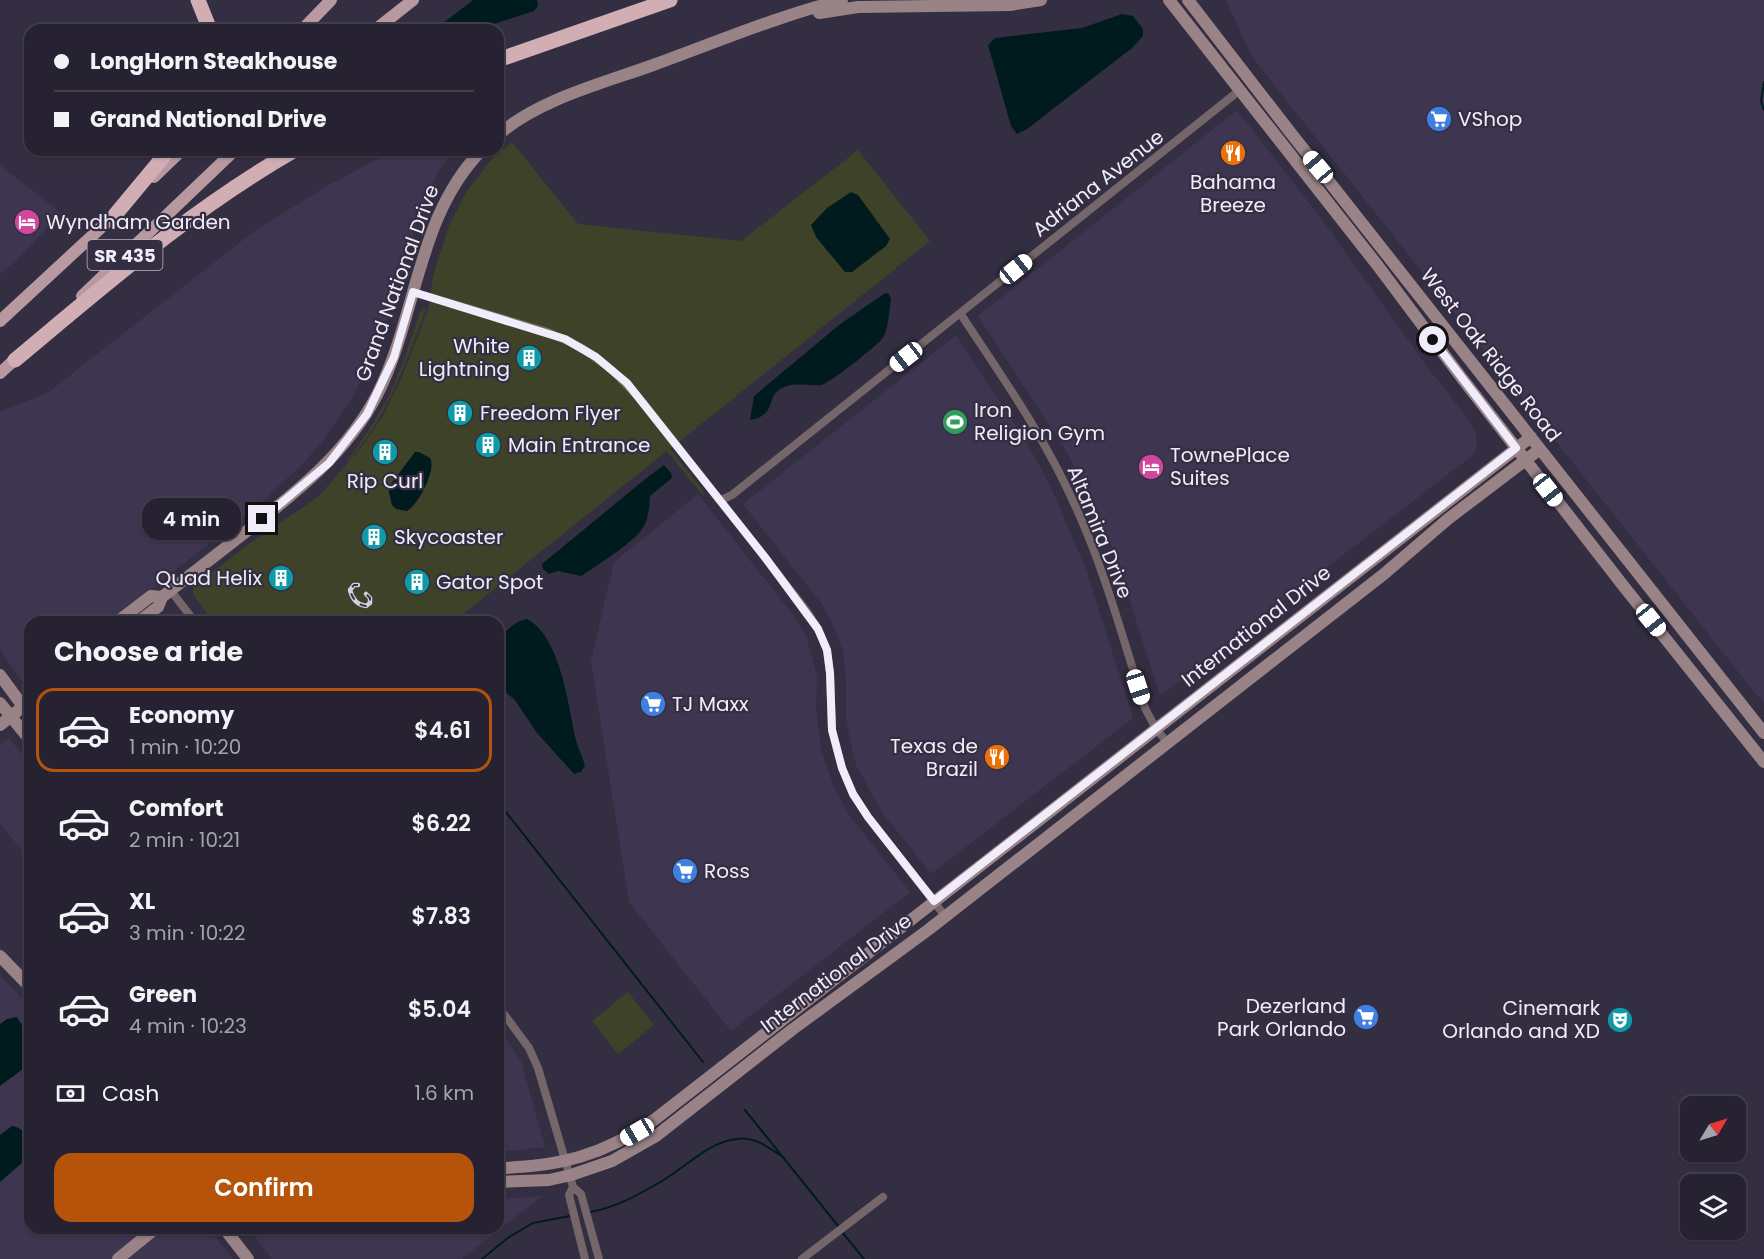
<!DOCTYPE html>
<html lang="en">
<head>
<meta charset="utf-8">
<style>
  :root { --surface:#272232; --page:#332f3e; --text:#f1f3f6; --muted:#a4a4ac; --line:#433f4d; --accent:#b45309 }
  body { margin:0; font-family:Poppins,sans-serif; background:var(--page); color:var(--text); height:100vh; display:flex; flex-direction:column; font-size:22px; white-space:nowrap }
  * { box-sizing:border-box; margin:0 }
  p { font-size:20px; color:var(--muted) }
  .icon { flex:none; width:33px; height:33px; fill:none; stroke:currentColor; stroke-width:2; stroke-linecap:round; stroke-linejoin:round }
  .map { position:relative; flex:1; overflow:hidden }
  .sheet { position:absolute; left:24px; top:616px; width:480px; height:618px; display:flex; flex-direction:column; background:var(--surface); border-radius:18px; box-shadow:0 2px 4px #0004,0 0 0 2px var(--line) }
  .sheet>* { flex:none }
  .guide { position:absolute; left:24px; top:24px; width:480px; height:132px; border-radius:18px; box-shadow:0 2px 4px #0004,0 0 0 2px var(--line); display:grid; align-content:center; height:132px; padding:0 30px; background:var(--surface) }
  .needle { width:39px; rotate:52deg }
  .controls { position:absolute; left:1680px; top:1096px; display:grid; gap:12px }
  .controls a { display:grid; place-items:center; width:66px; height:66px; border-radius:12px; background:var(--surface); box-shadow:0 2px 4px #0004,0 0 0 2px var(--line); font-size:30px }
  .end { position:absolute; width:27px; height:27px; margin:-14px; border:8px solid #f0ecf9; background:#111; box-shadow:0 0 0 3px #111 }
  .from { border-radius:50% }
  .bubble { position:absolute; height:42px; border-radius:18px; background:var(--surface); box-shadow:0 2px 4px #0004,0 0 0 2px var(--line); font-size:20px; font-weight:600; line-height:42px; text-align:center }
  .car { position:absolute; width:18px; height:36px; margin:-18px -9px; border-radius:8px; box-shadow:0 0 4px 2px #0007; background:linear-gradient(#fff 24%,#345 0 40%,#fff 0 76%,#345 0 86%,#fff 0) }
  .guide b { display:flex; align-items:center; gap:21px; height:57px; font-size:22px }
  .guide b+b { border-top:2px solid var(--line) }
  .guide i { width:15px; height:15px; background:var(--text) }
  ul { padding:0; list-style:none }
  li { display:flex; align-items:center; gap:18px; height:84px; margin:0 12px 9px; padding:0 18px; border:3px solid transparent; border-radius:18px }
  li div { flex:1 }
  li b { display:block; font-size:22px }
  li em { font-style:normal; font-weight:600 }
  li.selected { border-color:var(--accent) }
  li>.icon { width:54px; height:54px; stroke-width:1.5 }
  h2 { padding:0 30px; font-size:27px; line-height:72px }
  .pay { display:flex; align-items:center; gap:15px; height:66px; padding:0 30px; font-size:22px }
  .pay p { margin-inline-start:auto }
  .primary-button { display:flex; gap:12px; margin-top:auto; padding:12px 30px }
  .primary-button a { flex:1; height:69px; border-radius:18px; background:var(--accent); color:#fff; font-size:24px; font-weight:600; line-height:69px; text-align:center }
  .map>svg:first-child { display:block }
  .built { fill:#3e3550 }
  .green { fill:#3d4228 }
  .water { fill:#001b1e }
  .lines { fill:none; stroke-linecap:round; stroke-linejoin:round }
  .stream { stroke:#001b1e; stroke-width:2 }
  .street { stroke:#756669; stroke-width:8 }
  .secondary { stroke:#9a8387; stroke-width:12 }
  .primary { stroke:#b7999f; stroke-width:12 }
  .highway { stroke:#d1adb4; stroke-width:15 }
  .rail-casing { stroke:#d5d0de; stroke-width:4.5 }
  .rail { stroke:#342e42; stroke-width:2; stroke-dasharray:7; stroke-linecap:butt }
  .route { stroke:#f0ecf9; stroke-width:8 }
  .labels { text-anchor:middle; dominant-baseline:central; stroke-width:4.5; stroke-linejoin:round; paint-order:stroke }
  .shield { fill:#342e42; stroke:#b8b3c2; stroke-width:1.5 }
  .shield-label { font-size:18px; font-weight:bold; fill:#f0ecf9 }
  .poi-label { font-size:20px; fill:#f0ecf9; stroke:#342e42; text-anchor:start }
  .street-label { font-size:20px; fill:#f0ecf9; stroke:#342e42 }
</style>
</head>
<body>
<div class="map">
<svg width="1764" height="1259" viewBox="0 0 1764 1259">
  <rect width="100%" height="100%" fill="#342e42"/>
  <path class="built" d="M 1226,0 L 1764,0 L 1764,702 L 1755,693 L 1252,57 Z
    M 1237,110 L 1320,217 L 1428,368 L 1470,421 L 1476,434 L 1477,444 L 1473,455 L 1160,696 L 1115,554 L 1089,495 L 1068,454 L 978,316 Z
    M 395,150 L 453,150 L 437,174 L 426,196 L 388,316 L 364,374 L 351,400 L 321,443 L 299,468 L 270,493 L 271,495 L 109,622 L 30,622 L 30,684 L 26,687 L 0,650 L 0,411 L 46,394 L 257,229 L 329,185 Z
    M 0,165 L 61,213 L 16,261 L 0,274 Z
    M 956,335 L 1027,443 L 1050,485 L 1086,569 L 1133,718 L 931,874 L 881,811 L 856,765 L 846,719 L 846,680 L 843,652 L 835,629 L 824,607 L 743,504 Z
    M 698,494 L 794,616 L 806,635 L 817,676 L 816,708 L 821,750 L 834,787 L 850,816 L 910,892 L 731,1031 L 629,902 L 591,661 L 614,562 Z
    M 9,738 L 30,764 L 30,861 L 0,823 L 0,745 Z
    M 0,975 L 30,1007 L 30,1228 L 209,1229 L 233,1259 L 0,1259 Z
    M 498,1027 L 521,1061 L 545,1147 L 519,1150 L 498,1151 Z
    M 543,1195 L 462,1259 L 272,1259 L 249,1229 L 498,1228 L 498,1198 L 523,1198 Z"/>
  <path class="green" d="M 512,142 L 578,224 L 741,241 L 858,150 L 930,241 L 670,449 L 703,490 L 704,497 L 667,451 L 453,622 L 214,622 L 194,596 L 193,587 L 249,544 L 318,497 L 363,445 L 384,414 L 401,379 L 428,310 L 433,276 L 449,225 L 467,191 L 494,156 Z
    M 423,308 L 426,309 C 405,363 387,421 345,464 L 371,427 L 388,398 L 404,360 L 420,312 Z
    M 628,992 L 654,1025 L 618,1054 L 592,1021 Z"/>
  <path class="water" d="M 473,0 L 537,0 L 538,6 L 534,11 L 476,30 L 434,30 Z
    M 1122,14 L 1133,16 L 1143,29 L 1143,36 L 1132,48 L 1027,129 L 1017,134 L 1011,126 L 988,45 L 995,38 L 1082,28 Z
    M 851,192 L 858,195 L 890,239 L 886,246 L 852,272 L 845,272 L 816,237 L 811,225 L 827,208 Z
    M 885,293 L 889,294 L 891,299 C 889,311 889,331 881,340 C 875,347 829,384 821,385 C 809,386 796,382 784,387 C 763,396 780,414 750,420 L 754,396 L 839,325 Z
    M 415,452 L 419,452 L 430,458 C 437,469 418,505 407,511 L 396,509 L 392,505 L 388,488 Z
    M 664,465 L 671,473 L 672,478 L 650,496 C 649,507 649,520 642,529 C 634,542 595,567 581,576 L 558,571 L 549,574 L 543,569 L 542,564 L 644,480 Z
    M 527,619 C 561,637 568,705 576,740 C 578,749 583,757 585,766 L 581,772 L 574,774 L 537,733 L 514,699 L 498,686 L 498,635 C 511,630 512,622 527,619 Z
    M 17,1017 C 25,1029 38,1052 26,1065 C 20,1073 8,1079 0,1086 L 0,1024 L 7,1019 Z
    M 12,1126 C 28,1129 30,1142 30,1156 L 0,1182 L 0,1135 Z"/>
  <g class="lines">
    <path class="stream" d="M 1764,82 L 1761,101 L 1764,110
      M 498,802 L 703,1062
      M 745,1110 L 839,1227
      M 590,1212 C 615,1208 640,1194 662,1181 C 686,1167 708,1142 737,1139 C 755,1136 769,1148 783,1157
      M 842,1232 L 864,1259
      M 482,1259 L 509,1237 L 533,1223 L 570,1216"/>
    <path class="street" d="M 413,292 L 548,332 L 582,348 L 612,370 L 640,399 L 806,610 L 818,629 L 827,650 L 830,673 L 832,730 L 842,768 L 853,794 L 868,817 L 945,916
      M 960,313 C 1000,374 1043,434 1073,501 C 1104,567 1123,639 1145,708 L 1156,729 L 1167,742
      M 721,500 L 732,495 L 1240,90
      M 171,591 L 195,622
      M 498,1006 L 529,1048 L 538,1068 L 573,1187
      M 573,1187 L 581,1194 L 599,1259
      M 573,1187 L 569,1195 L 585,1259
      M 802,1259 L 883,1197"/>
    <path class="secondary" d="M 1169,0 L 1378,266 L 1461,377 L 1625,588 L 1764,762
      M 1188,0 L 1290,132 L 1764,733
      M 819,13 L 858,7 L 1010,5 L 1041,0
      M 498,135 C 539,99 604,83 656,64 C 717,42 778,16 842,0
      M 117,622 L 151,596 L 162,597
      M 138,622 L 158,607 L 162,597 C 192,574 222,550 252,527 C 300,489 348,451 377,395 C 417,317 417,215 482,150
      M 0,675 L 30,716
      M 0,703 L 30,740
      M 0,725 L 30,701
      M 0,956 L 30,987
      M 498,1168 C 559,1167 604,1155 654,1120 L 1531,437
      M 498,1182 L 549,1180 L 571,1175 L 612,1161 L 656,1136 L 793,1029 L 928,930 L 1384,574 L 1448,519 L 1540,449
      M 224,1228 L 248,1259
      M 118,1259 L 156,1228"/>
    <path class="primary" d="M 302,30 L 331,0
      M 375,30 L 413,0
      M 154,177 L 182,150
      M 82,296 L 235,150
      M 0,321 L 120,210
      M 0,373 L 22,353"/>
    <path class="highway" d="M 198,0 L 210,30
      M 498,60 L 670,0
      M 115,215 L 169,150
      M 15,360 C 105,285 193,208 295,150"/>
    <g class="rail-casing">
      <path id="rail" d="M 358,585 L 354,585 L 350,590 C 352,598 357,605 366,606 L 370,603 L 370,598 L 366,594"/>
    </g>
    <use href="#rail" class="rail"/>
  </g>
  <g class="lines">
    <path class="route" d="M 262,519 L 329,463 L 367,414 L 394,357 L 413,292 L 565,339 L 596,357 L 627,383 L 764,556 L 818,629 L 827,650 L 830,673 L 832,730 L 842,768 L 853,794 L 868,817 L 934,901 L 1516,448 L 1433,340"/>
  </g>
  <defs>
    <g id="supermarket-disc" transform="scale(1.35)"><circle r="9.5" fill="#3f7fe0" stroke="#342e42"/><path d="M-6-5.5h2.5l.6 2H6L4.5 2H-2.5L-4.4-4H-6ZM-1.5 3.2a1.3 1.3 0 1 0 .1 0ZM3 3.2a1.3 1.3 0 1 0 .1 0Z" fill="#fff"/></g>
    <g id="restaurant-disc" transform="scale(1.35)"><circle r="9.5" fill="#e8710a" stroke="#342e42"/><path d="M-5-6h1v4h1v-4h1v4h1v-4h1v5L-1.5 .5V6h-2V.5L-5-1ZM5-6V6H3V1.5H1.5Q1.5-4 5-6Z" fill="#fff"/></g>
    <g id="hotel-disc" transform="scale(1.35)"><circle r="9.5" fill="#d1479c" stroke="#342e42"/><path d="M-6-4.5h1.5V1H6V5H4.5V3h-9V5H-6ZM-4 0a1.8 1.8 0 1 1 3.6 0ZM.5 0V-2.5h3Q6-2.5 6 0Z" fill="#fff"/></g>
    <g id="building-disc" transform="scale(1.35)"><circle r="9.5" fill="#0f9aa8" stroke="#342e42"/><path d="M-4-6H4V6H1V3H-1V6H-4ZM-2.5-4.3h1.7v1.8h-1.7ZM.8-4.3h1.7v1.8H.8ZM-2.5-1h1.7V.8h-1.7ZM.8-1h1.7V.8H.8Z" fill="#fff"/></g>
    <g id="stadium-disc" transform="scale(1.35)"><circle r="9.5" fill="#2e9e5b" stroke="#342e42"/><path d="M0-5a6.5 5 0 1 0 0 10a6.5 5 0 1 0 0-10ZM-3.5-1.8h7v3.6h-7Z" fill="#fff"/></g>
    <g id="theatre-disc" transform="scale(1.35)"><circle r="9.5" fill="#0f9aa8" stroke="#342e42"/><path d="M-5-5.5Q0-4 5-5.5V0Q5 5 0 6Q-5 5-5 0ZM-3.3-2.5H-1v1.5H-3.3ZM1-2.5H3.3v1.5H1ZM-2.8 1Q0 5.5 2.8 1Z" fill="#fff"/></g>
  </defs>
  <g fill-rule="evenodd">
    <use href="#supermarket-disc" x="1439" y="119"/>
    <use href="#restaurant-disc" x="1233" y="153"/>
    <use href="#hotel-disc" x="27" y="222"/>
    <use href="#building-disc" x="529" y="358"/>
    <use href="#building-disc" x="460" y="413"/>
    <use href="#stadium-disc" x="955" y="422"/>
    <use href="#building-disc" x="488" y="445"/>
    <use href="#building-disc" x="385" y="452"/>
    <use href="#hotel-disc" x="1151" y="467"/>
    <use href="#building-disc" x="374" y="537"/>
    <use href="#building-disc" x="281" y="578"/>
    <use href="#building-disc" x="417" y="582"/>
    <use href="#supermarket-disc" x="653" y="704"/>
    <use href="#restaurant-disc" x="997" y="757"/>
    <use href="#supermarket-disc" x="685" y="871"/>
    <use href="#supermarket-disc" x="1366" y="1017"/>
    <use href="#theatre-disc" x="1620" y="1020"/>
  </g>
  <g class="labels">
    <rect class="shield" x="87.5" y="240" width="75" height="30" rx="4.5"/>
    <g class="shield-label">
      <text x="125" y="255">SR 435</text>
    </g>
    <g class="poi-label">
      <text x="1458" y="119">VShop</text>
      <text x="1233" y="182" text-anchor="middle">Bahama<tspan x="1233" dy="23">Breeze</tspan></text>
      <text x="46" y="222">Wyndham Garden</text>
      <text x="510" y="346" text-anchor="end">White<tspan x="510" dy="23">Lightning</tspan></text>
      <text x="974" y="410">Iron<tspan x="974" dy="23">Religion Gym</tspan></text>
      <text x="480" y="413">Freedom Flyer</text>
      <text x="508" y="445">Main Entrance</text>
      <text x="1170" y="455">TownePlace<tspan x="1170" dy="23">Suites</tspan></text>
      <text x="385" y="481" text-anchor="middle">Rip Curl</text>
      <text x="394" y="537">Skycoaster</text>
      <text x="262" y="578" text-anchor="end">Quad Helix</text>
      <text x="436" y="582">Gator Spot</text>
      <text x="672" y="704">TJ Maxx</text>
      <text x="978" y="746" text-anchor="end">Texas de<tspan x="978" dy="23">Brazil</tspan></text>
      <text x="704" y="871">Ross</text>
      <text x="1346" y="1006" text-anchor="end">Dezerland<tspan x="1346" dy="23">Park Orlando</tspan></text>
      <text x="1600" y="1008" text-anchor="end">Cinemark<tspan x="1600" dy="23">Orlando and XD</tspan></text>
    </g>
    <g class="street-label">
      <text transform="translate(1098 183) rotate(-38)">Adriana Avenue</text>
      <text transform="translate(397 283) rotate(-70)">Grand National Drive</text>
      <text transform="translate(1491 355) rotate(52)">West Oak Ridge Road</text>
      <text transform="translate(1100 532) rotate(68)">Altamira Drive</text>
      <text transform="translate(1256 626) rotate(-38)">International Drive</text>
      <text transform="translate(836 973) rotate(-37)">International Drive</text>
    </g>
  </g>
</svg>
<div class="controls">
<a><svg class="needle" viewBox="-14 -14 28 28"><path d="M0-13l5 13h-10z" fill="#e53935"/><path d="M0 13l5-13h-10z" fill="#a4a4ac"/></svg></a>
<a><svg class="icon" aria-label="layers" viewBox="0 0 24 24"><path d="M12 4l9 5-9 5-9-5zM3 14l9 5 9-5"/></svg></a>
</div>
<i class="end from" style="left:1433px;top:340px"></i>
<i class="end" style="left:262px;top:519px"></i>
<div class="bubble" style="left:142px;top:498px;width:99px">4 min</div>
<i class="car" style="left:1318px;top:167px;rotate:320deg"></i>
<i class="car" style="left:1016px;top:269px;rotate:51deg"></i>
<i class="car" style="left:906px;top:357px;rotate:232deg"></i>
<i class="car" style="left:1548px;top:490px;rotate:142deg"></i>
<i class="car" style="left:1651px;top:620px;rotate:141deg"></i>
<i class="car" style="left:1138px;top:687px;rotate:162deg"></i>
<i class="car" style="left:637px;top:1132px;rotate:240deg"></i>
<div class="guide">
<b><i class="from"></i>LongHorn Steakhouse</b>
<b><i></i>Grand National Drive</b>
</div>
<section class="sheet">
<h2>Choose a ride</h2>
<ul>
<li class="selected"><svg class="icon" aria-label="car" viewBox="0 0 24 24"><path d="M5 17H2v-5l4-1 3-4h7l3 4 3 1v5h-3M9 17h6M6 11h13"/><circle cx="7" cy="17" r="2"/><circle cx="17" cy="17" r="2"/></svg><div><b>Economy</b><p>1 min · 10:20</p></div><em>$4.61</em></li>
<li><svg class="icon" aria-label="car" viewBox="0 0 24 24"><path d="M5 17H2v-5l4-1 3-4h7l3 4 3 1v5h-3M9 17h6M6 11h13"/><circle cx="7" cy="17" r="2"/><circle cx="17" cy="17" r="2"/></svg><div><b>Comfort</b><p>2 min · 10:21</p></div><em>$6.22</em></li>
<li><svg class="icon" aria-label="car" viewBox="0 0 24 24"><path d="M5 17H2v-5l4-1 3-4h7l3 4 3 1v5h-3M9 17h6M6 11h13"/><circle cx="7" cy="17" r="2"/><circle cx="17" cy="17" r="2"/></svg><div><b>XL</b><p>3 min · 10:22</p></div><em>$7.83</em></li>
<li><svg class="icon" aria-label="car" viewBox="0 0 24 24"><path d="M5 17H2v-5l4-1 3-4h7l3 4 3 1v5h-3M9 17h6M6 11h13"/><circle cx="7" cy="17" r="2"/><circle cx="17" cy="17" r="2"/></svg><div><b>Green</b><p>4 min · 10:23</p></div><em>$5.04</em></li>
</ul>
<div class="pay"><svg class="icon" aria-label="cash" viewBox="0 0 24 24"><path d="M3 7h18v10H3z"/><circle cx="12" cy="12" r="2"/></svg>Cash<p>1.6 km</p></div>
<div class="primary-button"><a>Confirm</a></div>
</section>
</div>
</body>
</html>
